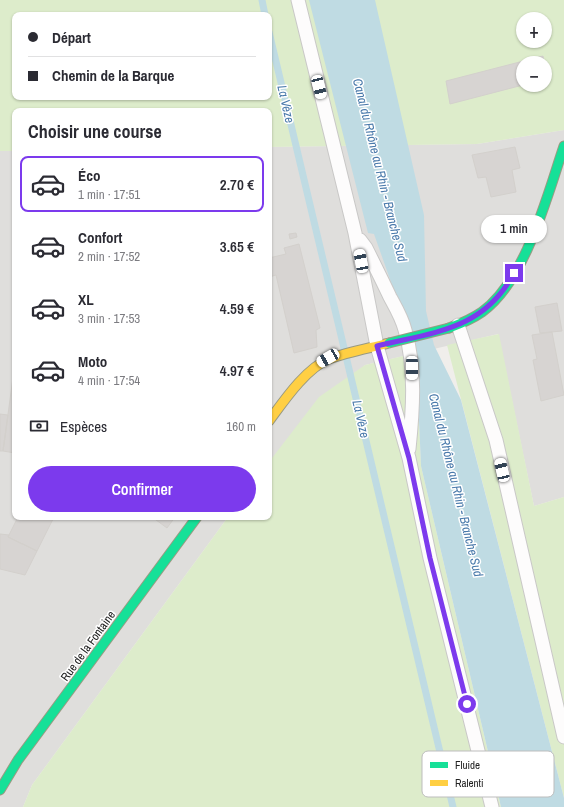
<!DOCTYPE html>
<html lang="fr">
<head>
<meta charset="utf-8">
<style>
  :root { --surface:#fff; --page:#f2f2f3; --text:#2b2b33; --muted:#7c7c81; --line:#e1e1e2; --accent:#7c3aed }
  body { margin:0; font-family:"Archivo Narrow",sans-serif; background:var(--page); color:var(--text); height:100vh; display:flex; flex-direction:column; font-size:15px; white-space:nowrap }
  * { box-sizing:border-box; margin:0 }
  p { font-size:13px; color:var(--muted) }
  .icon { flex:none; width:22px; height:22px; fill:none; stroke:currentColor; stroke-width:2; stroke-linecap:round; stroke-linejoin:round }
  .map { position:relative; flex:1; overflow:hidden }
  .side { position:absolute; left:12px; top:108px; width:260px; height:412px; display:flex; flex-direction:column; background:var(--surface); border-radius:8px; box-shadow:0 1px 3px #0004 }
  .side>* { flex:none }
  .banner { position:absolute; left:12px; top:12px; width:260px; height:88px; border-radius:8px; box-shadow:0 1px 3px #0004; display:grid; align-content:center; height:88px; padding:0 16px; background:var(--surface) }
  .controls { position:absolute; left:516px; top:12px; display:grid; gap:8px }
  .controls a { display:grid; place-items:center; width:36px; height:36px; border-radius:50%; background:var(--surface); box-shadow:0 1px 3px #0004; font-size:20px }
  .end { position:absolute; width:18px; height:18px; margin:-9px; border:5px solid #7c3aed; background:#fff; box-shadow:0 0 0 2px #fff }
  .from { border-radius:50% }
  .bubble { position:absolute; height:28px; border-radius:14px; background:var(--surface); box-shadow:0 1px 3px #0004; font-size:13px; font-weight:600; line-height:28px; text-align:center }
  .car { position:absolute; width:12px; height:24px; margin:-12px -6px; border-radius:5px; box-shadow:0 0 3px 1px #0007; background:linear-gradient(#fff 24%,#345 0 40%,#fff 0 76%,#345 0 86%,#fff 0) }
  .banner b { display:flex; align-items:center; gap:14px; height:38px; font-size:15px }
  .banner b+b { border-top:1px solid var(--line) }
  .banner i { width:10px; height:10px; background:var(--text) }
  ul { padding:0; list-style:none }
  li { display:flex; align-items:center; gap:12px; height:56px; margin:0 8px 6px; padding:0 8px; border:2px solid transparent; border-radius:8px }
  li div { flex:1 }
  li b { display:block; font-size:15px }
  li em { font-style:normal; font-weight:600 }
  li.current { border-color:var(--accent) }
  li>.icon { width:36px; height:36px; stroke-width:1.5 }
  h2 { padding:0 16px; font-size:18px; line-height:48px }
  .pay { display:flex; align-items:center; gap:10px; height:44px; padding:0 16px; font-size:15px }
  .pay p { margin-inline-start:auto }
  .action { display:flex; gap:8px; margin-top:auto; padding:8px 16px }
  .action a { flex:1; height:46px; border-radius:24px; background:var(--accent); color:#fff; font-size:16px; font-weight:600; line-height:46px; text-align:center }
  .map>svg:first-child { display:block }
  .residential { fill:#dfdedc }
  .grass { fill:#ddeccb; fill-rule:evenodd }
  .water { fill:#bfdbe3 }
  .lines { fill:none; stroke-linecap:round; stroke-linejoin:round }
  .stream { stroke:#bfdbe3; stroke-width:7 }
  .building { fill:#d7d4d2; stroke:#d3d0cc }
  .lane-casing { stroke:#c9c8c7; stroke-width:15 }
  .fast-casing { stroke:#999a82; stroke-width:11 }
  .slow-casing { stroke:#999a82; stroke-width:11 }
  .lane { stroke:#fdfcfc; stroke-width:13 }
  .fast { stroke:#16e098; stroke-width:9 }
  .slow { stroke:#ffcf43; stroke-width:9 }
  .fast-bridge-casing { stroke:#999a82; stroke-width:11; stroke-linecap:butt }
  .fast-bridge { stroke:#16e098; stroke-width:9 }
  .route { stroke:#7c3aed; stroke-width:5 }
  .labels { text-anchor:middle; dominant-baseline:central; stroke-width:3; stroke-linejoin:round; paint-order:stroke }
  .street-label { font-size:12px; fill:#222; stroke:#fff }
  .water-label { font-size:13px; font-style:italic; fill:#4a7aab; stroke:#fff }
  .key { fill:#fff; stroke:#bdbdbd; stroke-width:1 }
  .key-label { font-size:11px; fill:#222 }
</style>
</head>
<body>
<div class="map">
<svg width="564" height="807" viewBox="0 0 564 807">
  <rect width="100%" height="100%" fill="#f0eeeb"/>
  <path class="residential" d="M 564,130 L 564,497 L 534,506 L 498,334 L 365,365 L 269,462 L 269,147 L 477,144 Z
    M 0,151 L 15,151 L 15,517 L 228,517 L 32,785 L 23,807 L 0,807 Z"/>
  <path class="grass" d="M 0,0 L 564,0 L 564,130 L 477,144 L 269,147 L 269,111 L 15,111 L 15,151 L 0,151 ZM 15,15 L 269,15 L 269,97 L 15,97 ZM 523,19 L 545,19 L 545,41 L 523,41 ZM 523,63 L 545,63 L 545,85 L 523,85 Z
    M 499,334 L 534,506 L 564,497 L 564,798 L 447,345 Z
    M 416,353 L 421,466 L 501,807 L 23,807 L 32,785 L 228,517 L 269,517 L 269,462 L 319,397 L 365,365 Z"/>
  <path class="water" d="M 309,0 L 375,0 L 424,215 L 426,311 L 434,345 L 461,400 L 564,798 L 564,807 L 501,807 L 421,466 L 416,353 L 374,234 L 368,233 Z"/>
  <g class="lines">
    <path class="stream" d="M 262,0 L 265,15
      M 269,32 L 453,807"/>
  </g>
  <path class="building" d="M 543,56 L 544,63 L 523,63 L 523,85 L 450,104 L 446,81 Z
    M 545,67 L 548,78 L 545,79 Z
    M 515,147 L 520,168 L 512,170 L 516,192 L 491,197 L 486,177 L 478,178 L 472,155 Z
    M 296,233 L 297,237 L 290,239 L 289,234 Z
    M 299,244 L 320,328 L 316,330 L 317,347 L 294,353 L 276,275 L 269,277 L 269,258 L 286,254 L 284,248 Z
    M 557,303 L 562,331 L 540,333 L 535,307 Z
    M 552,332 L 564,395 L 541,401 L 533,360 L 537,359 L 532,335 Z
    M 15,363 L 15,453 L 3,451 Z
    M 0,414 L 8,415 L 3,451 L 0,451 Z
    M 18,517 L 54,517 L 37,551 L 8,537 Z
    M 152,517 L 175,517 L 167,528 Z
    M 0,534 L 9,535 L 8,537 L 37,551 L 25,575 L 0,569 Z"/>
  <g class="lines">
    <g class="lane-casing">
      <path id="lane" d="M 298,0 L 355,233 L 377,346 L 409,458 L 430,558 L 492,807
        M 360,240 L 366,248 C 374,264 382,280 390,297 C 396,308 402,318 405,330 C 416,368 413,410 409,449
        M 458,325 L 496,440 L 564,737"/>
    </g>
    <g class="fast-casing">
      <path id="fast" d="M 449,328 C 460,324 472,319 482,312 C 526,280 547,196 564,146
        M 0,790 L 18,760 L 197,517"/>
    </g>
    <g class="slow-casing">
      <path id="slow" d="M 269,421 C 283,402 306,368 329,359 C 347,352 370,348 389,343"/>
    </g>
    <use href="#lane" class="lane"/>
    <use href="#fast" class="fast"/>
    <use href="#slow" class="slow"/>
    <g class="fast-bridge-casing">
      <path id="fast-bridge" d="M 389,343 L 449,328"/>
    </g>
    <use href="#fast-bridge" class="fast-bridge"/>
  </g>
  <g class="lines">
    <path class="route" d="M 467,704 L 430,558 L 409,458 L 377,346 C 434,332 484,330 514,273"/>
  </g>
  <g class="labels">
    <g class="street-label">
      <text transform="translate(88 646) rotate(-54)">Rue de la Fontaine</text>
    </g>
    <g class="water-label">
      <text transform="translate(286 104) rotate(77)">La Vèze</text>
      <text transform="translate(380 170) rotate(76)">Canal du Rhône au Rhin - Branche Sud</text>
      <text transform="translate(361 419) rotate(77)">La Vèze</text>
      <text transform="translate(456 485) rotate(76)">Canal du Rhône au Rhin - Branche Sud</text>
    </g>
  </g>
  <rect x="422" y="751" width="132" height="46" rx="6" class="key"/>
  <rect x="430" y="762" width="18" height="6" fill="#16e098"/>
  <rect x="430" y="780" width="18" height="6" fill="#ffcf43"/>
  <g class="key-label">
    <text x="455" y="769">Fluide</text>
    <text x="455" y="787">Ralenti</text>
  </g>
</svg>
<div class="controls">
<a>+</a>
<a>−</a>
</div>
<i class="end from" style="left:467px;top:704px"></i>
<i class="end" style="left:514px;top:273px"></i>
<div class="bubble" style="left:481px;top:215px;width:66px">1 min</div>
<i class="car" style="left:319px;top:87px;rotate:166deg"></i>
<i class="car" style="left:361px;top:261px;rotate:349deg"></i>
<i class="car" style="left:328px;top:358px;rotate:240deg"></i>
<i class="car" style="left:412px;top:368px;rotate:180deg"></i>
<i class="car" style="left:502px;top:470px;rotate:347deg"></i>
<div class="banner">
<b><i class="from"></i>Départ</b>
<b><i></i>Chemin de la Barque</b>
</div>
<section class="side">
<h2>Choisir une course</h2>
<ul>
<li class="current"><svg class="icon" aria-label="car" viewBox="0 0 24 24"><path d="M5 17H2v-5l4-1 3-4h7l3 4 3 1v5h-3M9 17h6M6 11h13"/><circle cx="7" cy="17" r="2"/><circle cx="17" cy="17" r="2"/></svg><div><b>Éco</b><p>1 min · 17:51</p></div><em>2.70 €</em></li>
<li><svg class="icon" aria-label="car" viewBox="0 0 24 24"><path d="M5 17H2v-5l4-1 3-4h7l3 4 3 1v5h-3M9 17h6M6 11h13"/><circle cx="7" cy="17" r="2"/><circle cx="17" cy="17" r="2"/></svg><div><b>Confort</b><p>2 min · 17:52</p></div><em>3.65 €</em></li>
<li><svg class="icon" aria-label="car" viewBox="0 0 24 24"><path d="M5 17H2v-5l4-1 3-4h7l3 4 3 1v5h-3M9 17h6M6 11h13"/><circle cx="7" cy="17" r="2"/><circle cx="17" cy="17" r="2"/></svg><div><b>XL</b><p>3 min · 17:53</p></div><em>4.59 €</em></li>
<li><svg class="icon" aria-label="car" viewBox="0 0 24 24"><path d="M5 17H2v-5l4-1 3-4h7l3 4 3 1v5h-3M9 17h6M6 11h13"/><circle cx="7" cy="17" r="2"/><circle cx="17" cy="17" r="2"/></svg><div><b>Moto</b><p>4 min · 17:54</p></div><em>4.97 €</em></li>
</ul>
<div class="pay"><svg class="icon" aria-label="cash" viewBox="0 0 24 24"><path d="M3 7h18v10H3z"/><circle cx="12" cy="12" r="2"/></svg>Espèces<p>160 m</p></div>
<div class="action"><a>Confirmer</a></div>
</section>
</div>
</body>
</html>
